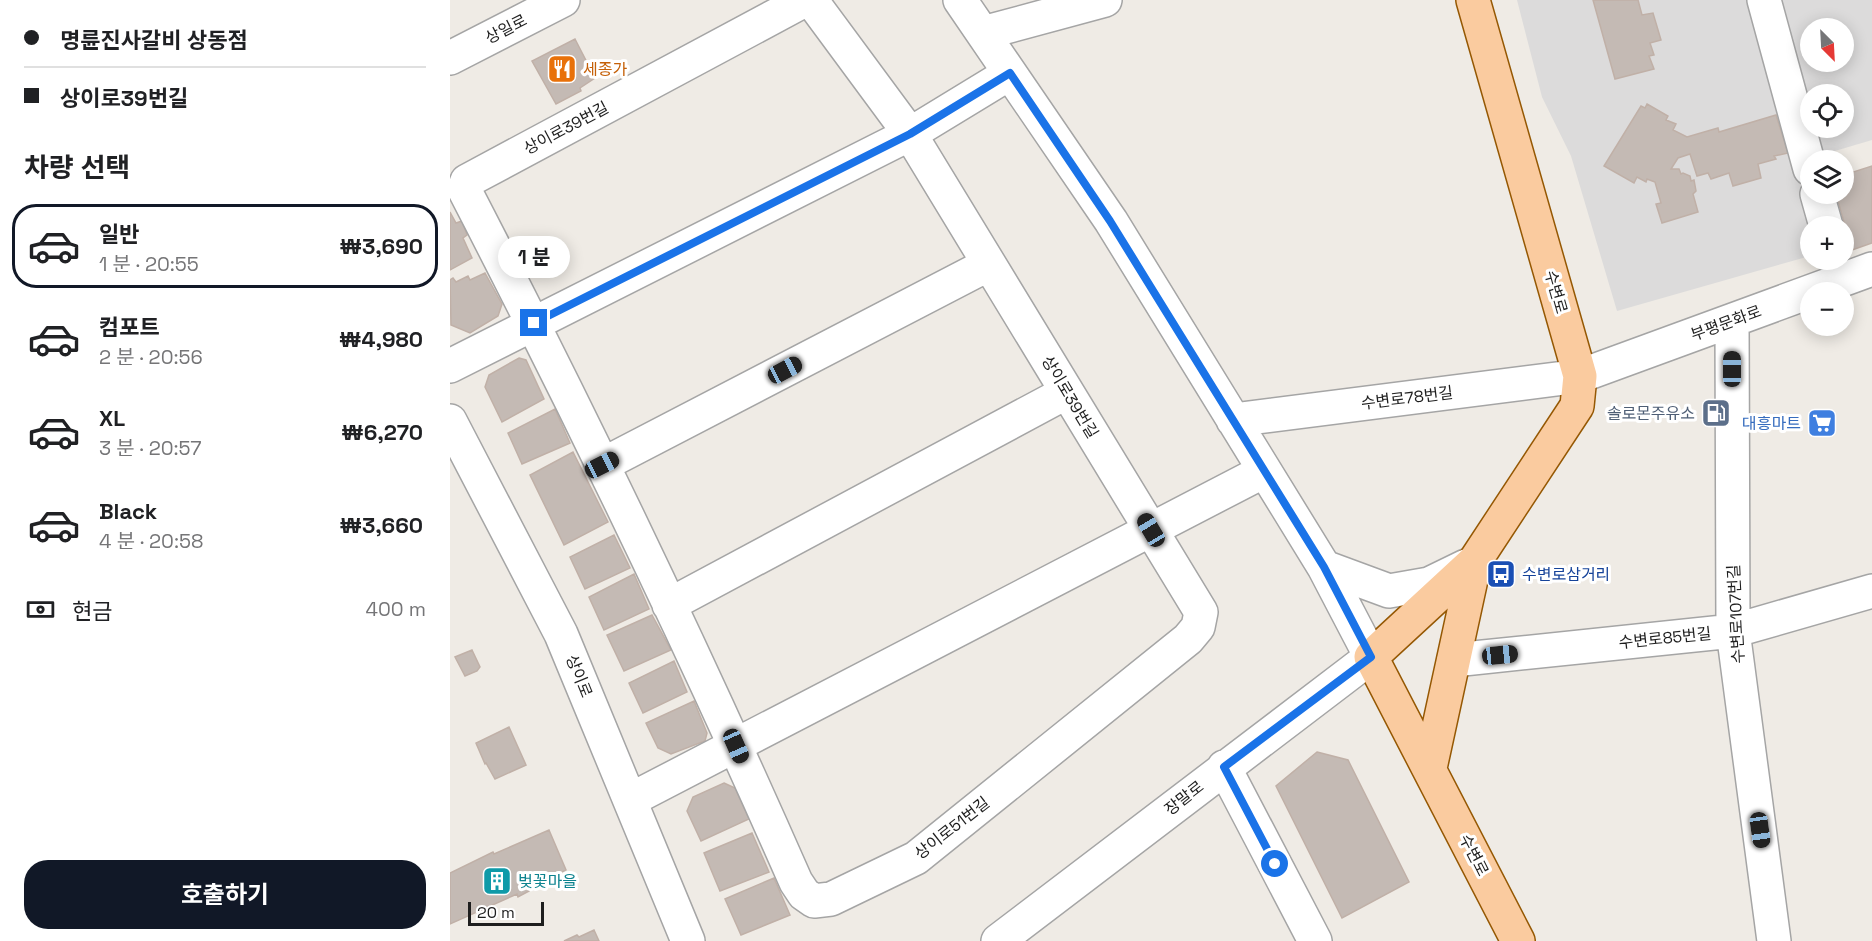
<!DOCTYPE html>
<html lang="ko">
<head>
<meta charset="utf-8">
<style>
  :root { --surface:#fff; --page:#f2f2f2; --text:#202124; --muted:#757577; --line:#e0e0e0; --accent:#111827 }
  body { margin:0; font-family:"Space Grotesk","Noto Sans KR",sans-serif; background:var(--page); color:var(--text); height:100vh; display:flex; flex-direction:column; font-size:22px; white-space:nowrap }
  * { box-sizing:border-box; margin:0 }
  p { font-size:20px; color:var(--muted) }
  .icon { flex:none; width:33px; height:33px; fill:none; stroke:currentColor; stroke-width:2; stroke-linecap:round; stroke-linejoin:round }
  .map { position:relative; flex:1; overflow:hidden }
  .details { display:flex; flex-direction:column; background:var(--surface); width:450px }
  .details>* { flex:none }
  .hud { display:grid; align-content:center; height:132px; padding:0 24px; background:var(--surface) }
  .needle { width:39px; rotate:156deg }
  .fabs { position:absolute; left:1350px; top:18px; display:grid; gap:12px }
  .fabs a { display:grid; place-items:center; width:54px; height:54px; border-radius:50%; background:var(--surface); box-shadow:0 3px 15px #0003; font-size:30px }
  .scale { position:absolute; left:18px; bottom:15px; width:76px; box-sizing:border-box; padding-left:6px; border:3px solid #1e1e1e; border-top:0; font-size:16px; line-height:21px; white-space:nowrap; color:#1e1e1e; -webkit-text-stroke:4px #fff; paint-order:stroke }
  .end { position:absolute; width:27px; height:27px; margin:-14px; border:8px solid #1a73e8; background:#fff; box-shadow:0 0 0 3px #fff }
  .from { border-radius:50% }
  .bubble { position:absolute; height:42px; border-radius:21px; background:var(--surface); box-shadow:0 3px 15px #0003; font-size:20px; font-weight:700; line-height:42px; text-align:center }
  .car { position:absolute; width:18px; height:36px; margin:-18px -9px; border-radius:8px; box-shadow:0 0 4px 2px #0007; background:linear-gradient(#222 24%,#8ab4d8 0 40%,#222 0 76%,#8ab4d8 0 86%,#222 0) }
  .hud b { display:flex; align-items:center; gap:21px; height:57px; font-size:22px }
  .hud b+b { border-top:2px solid var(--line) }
  .hud i { width:15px; height:15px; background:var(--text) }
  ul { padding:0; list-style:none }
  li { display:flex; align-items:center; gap:18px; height:84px; margin:0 12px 9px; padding:0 12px; border:3px solid transparent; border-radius:24px }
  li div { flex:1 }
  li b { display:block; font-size:22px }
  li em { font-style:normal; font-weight:700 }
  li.current { border-color:var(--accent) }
  li>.icon { width:54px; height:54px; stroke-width:1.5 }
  h2 { padding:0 24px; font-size:27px; line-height:72px }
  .pay { display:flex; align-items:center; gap:15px; height:66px; padding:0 24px; font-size:22px }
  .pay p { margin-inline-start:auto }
  .button { display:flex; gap:12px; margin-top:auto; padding:12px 24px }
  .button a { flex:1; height:69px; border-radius:24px; background:var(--accent); color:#fff; font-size:24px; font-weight:700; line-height:69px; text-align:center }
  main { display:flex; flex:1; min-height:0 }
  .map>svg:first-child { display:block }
  .residential { fill:#dcdbdb; fill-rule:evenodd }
  .building { fill:#c4bab4; stroke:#c0b0a7; stroke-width:1.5 }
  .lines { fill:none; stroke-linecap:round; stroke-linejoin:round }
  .minor-casing { stroke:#a5a5a5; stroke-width:36 }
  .major-casing { stroke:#955803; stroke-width:36 }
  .minor { stroke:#fff; stroke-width:33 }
  .major { stroke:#facb9f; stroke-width:33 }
  .route { stroke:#1a73e8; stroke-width:8 }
  .labels { text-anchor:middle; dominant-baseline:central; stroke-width:6; stroke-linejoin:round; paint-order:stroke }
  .street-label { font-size:16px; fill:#1e1e1e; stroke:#fff }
  .food-label { font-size:16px; fill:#c56008; stroke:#fff; text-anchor:start }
  .service-label { font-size:16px; fill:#4e5e75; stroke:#fff; text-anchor:end }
  .shop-label { font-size:16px; fill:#366cbe; stroke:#fff; text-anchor:end }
  .transit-label { font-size:16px; fill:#164399; stroke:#fff; text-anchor:start }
  .culture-label { font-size:16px; fill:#0d838f; stroke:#fff; text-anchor:start }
</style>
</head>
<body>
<main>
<section class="details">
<div class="hud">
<b><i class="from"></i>명륜진사갈비 상동점</b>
<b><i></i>상이로39번길</b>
</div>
<h2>차량 선택</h2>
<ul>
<li class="current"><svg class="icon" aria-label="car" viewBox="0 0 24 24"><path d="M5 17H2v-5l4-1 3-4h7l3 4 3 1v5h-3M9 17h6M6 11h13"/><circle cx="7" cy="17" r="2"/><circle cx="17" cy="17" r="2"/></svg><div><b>일반</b><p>1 분 · 20:55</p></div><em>₩3,690</em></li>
<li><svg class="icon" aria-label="car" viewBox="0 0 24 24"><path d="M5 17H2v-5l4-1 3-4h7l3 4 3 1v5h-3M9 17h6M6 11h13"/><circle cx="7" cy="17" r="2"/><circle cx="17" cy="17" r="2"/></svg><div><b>컴포트</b><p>2 분 · 20:56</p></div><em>₩4,980</em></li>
<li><svg class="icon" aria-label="car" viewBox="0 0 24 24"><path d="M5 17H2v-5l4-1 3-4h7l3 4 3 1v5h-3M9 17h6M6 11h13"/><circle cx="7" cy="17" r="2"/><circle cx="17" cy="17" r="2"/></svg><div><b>XL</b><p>3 분 · 20:57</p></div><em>₩6,270</em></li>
<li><svg class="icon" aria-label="car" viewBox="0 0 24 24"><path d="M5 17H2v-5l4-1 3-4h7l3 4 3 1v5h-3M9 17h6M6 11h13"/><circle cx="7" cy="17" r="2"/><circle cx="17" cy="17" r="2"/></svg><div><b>Black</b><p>4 분 · 20:58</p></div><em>₩3,660</em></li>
</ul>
<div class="pay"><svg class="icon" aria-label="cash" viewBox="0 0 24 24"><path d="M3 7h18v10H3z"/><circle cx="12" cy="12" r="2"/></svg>현금<p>400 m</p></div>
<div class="button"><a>호출하기</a></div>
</section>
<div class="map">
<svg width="1422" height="941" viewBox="0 0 1422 941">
  <rect width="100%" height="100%" fill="#efebe5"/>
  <path class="residential" d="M 1067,0 L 1422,0 L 1422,140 L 1368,156 L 1360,226 L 1360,256 L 1167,311 L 1121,156 L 1092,97 ZM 1360,28 L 1394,28 L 1394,62 L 1360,62 ZM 1360,94 L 1394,94 L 1394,128 L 1360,128 Z"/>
  <path class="building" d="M 1143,0 L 1188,0 L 1192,15 L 1203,13 L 1211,40 L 1200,43 L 1204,55 L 1199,56 L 1204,69 L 1165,79 Z
    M 125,39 L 145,78 L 130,88 L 131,91 L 106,104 L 82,61 Z
    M 1197,104 L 1218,116 L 1216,120 L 1226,124 L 1223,130 L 1237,137 L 1268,128 L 1269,132 L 1326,115 L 1338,153 L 1324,156 L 1326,159 L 1308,164 L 1311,178 L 1283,186 L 1279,173 L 1261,179 L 1258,173 L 1247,176 L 1240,154 L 1228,158 L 1221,169 L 1229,169 L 1231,174 L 1233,173 L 1240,176 L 1241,181 L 1244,180 L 1246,191 L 1243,194 L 1248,212 L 1212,223 L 1206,204 L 1211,203 L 1205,182 L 1197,179 L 1196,182 L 1187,177 L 1184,183 L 1154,166 L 1191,106 L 1195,108 Z
    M 1422,166 L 1422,243 L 1402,250 L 1386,194 L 1394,194 L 1394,175 Z
    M 0,212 L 6,223 L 12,221 L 17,235 L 13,238 L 22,258 L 0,270 Z
    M 35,273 L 52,304 L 48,316 L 20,333 L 1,325 L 0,280 L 3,278 L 6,282 L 18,276 L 20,280 Z
    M 69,358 L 76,360 L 94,399 L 52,422 L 35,387 L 39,375 Z
    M 105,409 L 120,443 L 72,464 L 58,433 Z
    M 123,452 L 158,522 L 114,545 L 80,475 Z
    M 164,535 L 180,568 L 135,589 L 120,557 Z
    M 184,574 L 199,609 L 154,630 L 139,597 Z
    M 202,615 L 221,650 L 174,671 L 157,635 Z
    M 22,650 L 30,667 L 27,671 L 15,676 L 5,657 Z
    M 224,661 L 237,692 L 193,713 L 179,683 Z
    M 244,701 L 257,733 L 255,741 L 221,754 L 208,748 L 196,723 Z
    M 59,727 L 76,765 L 45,779 L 36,763 L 35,764 L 26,743 Z
    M 867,752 L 898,760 L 959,882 L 892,918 L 826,786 Z
    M 274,783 L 285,788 L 299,819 L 251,841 L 237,811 L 243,797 Z
    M 99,830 L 116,870 L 79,889 L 79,891 L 68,897 L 67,894 L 0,924 L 0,873 L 43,852 L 44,854 Z
    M 302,833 L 319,872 L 270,891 L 254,853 Z
    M 324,878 L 340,915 L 291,935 L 275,899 Z
    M 144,930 L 149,941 L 114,941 L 127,935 L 129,937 Z"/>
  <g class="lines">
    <g class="minor-casing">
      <path id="minor" d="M 355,0 L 17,181 L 14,189 C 132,417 243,648 346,882 L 354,894 L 364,901 L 381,899 L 466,858 L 738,639 L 748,627 L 751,612 L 460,134 L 361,0
        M 510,0 L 661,221 L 874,567 L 921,657 L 548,941
        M 1314,0 L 1360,169
        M 533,33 L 655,0
        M 0,58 L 113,0
        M 1367,194 L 1376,226
        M 1282,321 L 1283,631 L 1324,941
        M 0,366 L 460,134 L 560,73
        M 783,420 L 1130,376 L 1422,269
        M 0,421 L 111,634 L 238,941
        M 152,465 L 539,264
        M 874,567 L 939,591 L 979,584 L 1016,566
        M 219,605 L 617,392
        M 1004,660 L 1283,631 L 1422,591
        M 774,767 L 865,941
        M 180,800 L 814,471"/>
    </g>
    <g class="major-casing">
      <path id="major" d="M 1023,0 L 1130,376 L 1127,406 L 1025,561 L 921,657 L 1068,941
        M 980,768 L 1025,561"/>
    </g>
    <use href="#minor" class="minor"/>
    <use href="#major" class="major"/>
  </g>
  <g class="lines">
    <path class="route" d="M 84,323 L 460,134 L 560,73 L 660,221 L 697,281 L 874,567 L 921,657 L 774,767 L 825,864"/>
  </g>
  <defs>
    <g id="restaurant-square" transform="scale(1.5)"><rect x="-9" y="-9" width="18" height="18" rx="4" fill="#e8710a" stroke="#fff"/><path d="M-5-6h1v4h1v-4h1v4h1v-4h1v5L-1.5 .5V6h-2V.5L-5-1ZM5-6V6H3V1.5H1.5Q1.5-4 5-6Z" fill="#fff"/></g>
    <g id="fuel-square" transform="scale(1.5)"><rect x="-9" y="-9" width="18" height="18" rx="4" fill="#5c6f8a" stroke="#fff"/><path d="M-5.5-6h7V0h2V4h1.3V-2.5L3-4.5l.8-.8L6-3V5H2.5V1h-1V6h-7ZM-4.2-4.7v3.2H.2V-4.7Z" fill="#fff"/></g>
    <g id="supermarket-square" transform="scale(1.5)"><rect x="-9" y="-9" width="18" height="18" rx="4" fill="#3f7fe0" stroke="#fff"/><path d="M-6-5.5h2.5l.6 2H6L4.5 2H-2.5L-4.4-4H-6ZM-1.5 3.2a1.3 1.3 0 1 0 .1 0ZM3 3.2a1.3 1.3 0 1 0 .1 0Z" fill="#fff"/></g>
    <g id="bus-square" transform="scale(1.5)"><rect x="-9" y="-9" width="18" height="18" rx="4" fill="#1a4fb4" stroke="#fff"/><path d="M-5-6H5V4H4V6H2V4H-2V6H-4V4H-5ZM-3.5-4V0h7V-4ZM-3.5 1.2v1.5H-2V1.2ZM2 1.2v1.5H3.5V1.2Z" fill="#fff"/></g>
    <g id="building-square" transform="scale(1.5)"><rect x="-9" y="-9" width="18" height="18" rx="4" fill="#0f9aa8" stroke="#fff"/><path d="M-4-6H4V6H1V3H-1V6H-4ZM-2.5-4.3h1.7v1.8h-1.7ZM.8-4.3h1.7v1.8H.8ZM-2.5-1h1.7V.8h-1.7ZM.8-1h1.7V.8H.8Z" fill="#fff"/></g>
  </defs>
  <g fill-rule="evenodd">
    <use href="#restaurant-square" x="112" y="69"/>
    <use href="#fuel-square" x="1266" y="413"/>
    <use href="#supermarket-square" x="1372" y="423"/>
    <use href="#bus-square" x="1051" y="574"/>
    <use href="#building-square" x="47" y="881"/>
  </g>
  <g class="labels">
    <g class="street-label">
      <text transform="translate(56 29) rotate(-27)">상일로</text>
      <text transform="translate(116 128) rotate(-28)">상이로39번길</text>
      <text transform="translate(1106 292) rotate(74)">수변로</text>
      <text transform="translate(1276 323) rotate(-20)">부평문화로</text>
      <text transform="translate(620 397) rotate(59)">상이로39번길</text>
      <text transform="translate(957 398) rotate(-7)">수변로78번길</text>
      <text transform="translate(1286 614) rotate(-93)">수변로107번길</text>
      <text transform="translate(1215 638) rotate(-6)">수변로85번길</text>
      <text transform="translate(129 676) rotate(68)">상이로</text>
      <text transform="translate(734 798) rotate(-38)">장말로</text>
      <text transform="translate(502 828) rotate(-38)">상이로51번길</text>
      <text transform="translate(1024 855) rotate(63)">수변로</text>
    </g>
    <g class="food-label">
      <text x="133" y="69">세종가</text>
    </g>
    <g class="service-label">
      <text x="1245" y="413">솔로몬주유소</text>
    </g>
    <g class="shop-label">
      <text x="1351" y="423">대흥마트</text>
    </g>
    <g class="transit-label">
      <text x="1072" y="574">수변로삼거리</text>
    </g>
    <g class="culture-label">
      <text x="68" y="881">벚꽃마을</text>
    </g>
  </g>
</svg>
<div class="fabs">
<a><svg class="needle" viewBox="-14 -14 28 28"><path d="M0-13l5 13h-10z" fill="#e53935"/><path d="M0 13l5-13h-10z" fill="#757577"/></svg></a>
<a><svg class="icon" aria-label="locate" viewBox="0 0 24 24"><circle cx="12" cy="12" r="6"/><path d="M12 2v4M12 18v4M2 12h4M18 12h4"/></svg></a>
<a><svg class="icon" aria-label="layers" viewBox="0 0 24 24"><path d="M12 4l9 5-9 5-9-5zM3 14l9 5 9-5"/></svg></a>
<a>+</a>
<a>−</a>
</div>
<div class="scale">20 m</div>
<i class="end from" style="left:825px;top:864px"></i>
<i class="end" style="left:84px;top:323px"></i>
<div class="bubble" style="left:48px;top:236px;width:72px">1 분</div>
<i class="car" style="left:1282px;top:369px;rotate:0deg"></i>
<i class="car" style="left:335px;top:370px;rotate:62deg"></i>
<i class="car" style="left:152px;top:465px;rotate:63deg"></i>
<i class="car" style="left:701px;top:530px;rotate:329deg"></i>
<i class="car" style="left:1050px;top:655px;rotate:84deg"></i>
<i class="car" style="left:286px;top:746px;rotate:156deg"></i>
<i class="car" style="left:1310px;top:830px;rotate:172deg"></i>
</div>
</main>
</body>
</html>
